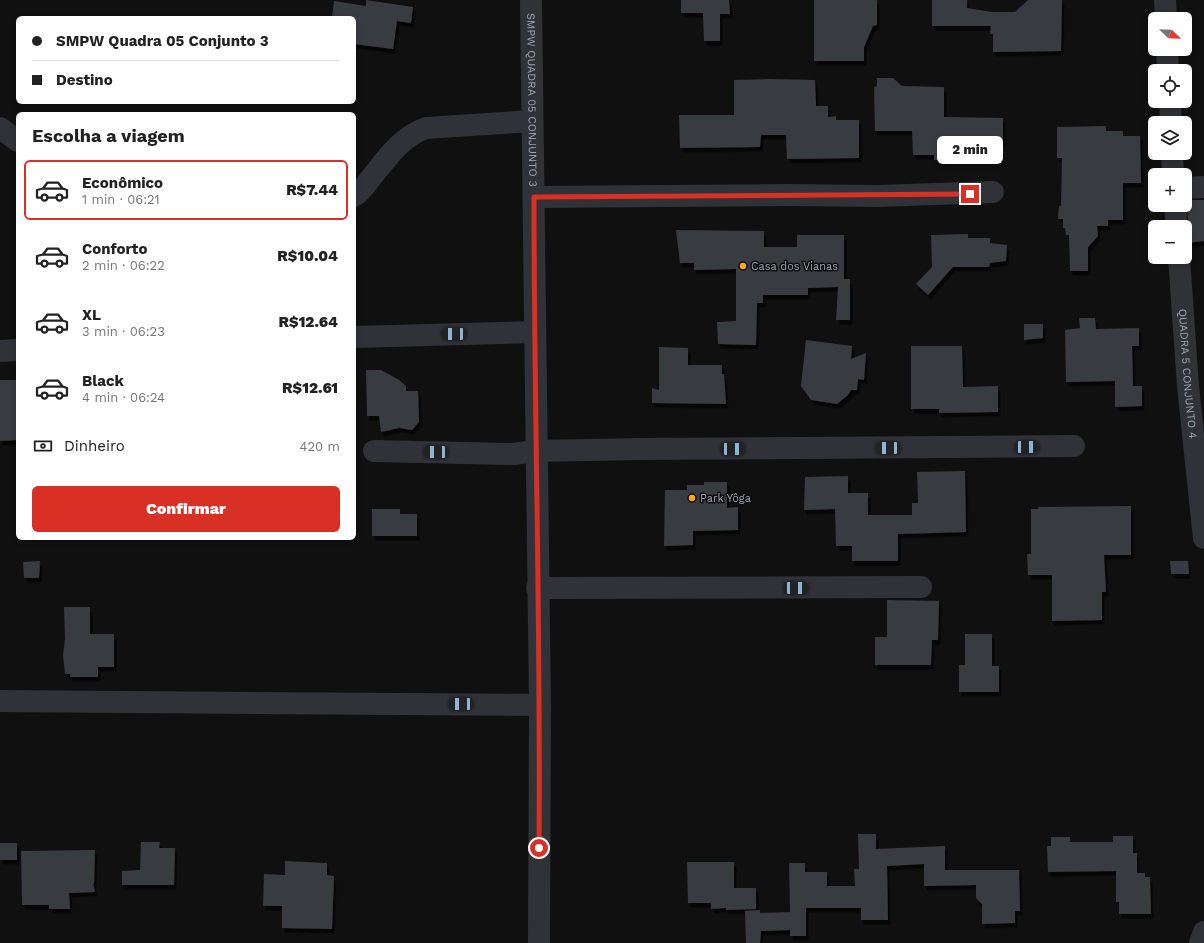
<!DOCTYPE html>
<html lang="pt">
<head>
<meta charset="utf-8">
<style>
  :root { --surface:#fff; --page:#f2f2f2; --text:#222; --muted:#767676; --line:#e0e0e0; --accent:#d93025 }
  body { margin:0; font-family:"Work Sans",sans-serif; background:var(--page); color:var(--text); height:100vh; display:flex; flex-direction:column; font-size:15px; white-space:nowrap }
  * { box-sizing:border-box; margin:0 }
  p { font-size:13px; color:var(--muted) }
  .icon { flex:none; width:22px; height:22px; fill:none; stroke:currentColor; stroke-width:2; stroke-linecap:round; stroke-linejoin:round }
  .map { position:relative; flex:1; overflow:hidden }
  .sheet { position:absolute; left:16px; top:112px; width:340px; height:428px; display:flex; flex-direction:column; background:var(--surface); border-radius:6px; box-shadow:0 2px 6px #0003 }
  .sheet>* { flex:none }
  .top-card { position:absolute; left:16px; top:16px; width:340px; height:88px; border-radius:6px; box-shadow:0 2px 6px #0003; display:grid; align-content:center; height:88px; padding:0 16px; background:var(--surface) }
  .needle { width:26px; rotate:113deg }
  .controls { position:absolute; left:1148px; top:12px; display:grid; gap:8px }
  .controls a { display:grid; place-items:center; width:44px; height:44px; border-radius:6px; background:var(--surface); box-shadow:0 2px 6px #0003; font-size:20px }
  .end { position:absolute; width:18px; height:18px; margin:-9px; border:5px solid #d93025; background:#fff; box-shadow:0 0 0 2px #fff }
  .from { border-radius:50% }
  .bubble { position:absolute; height:28px; border-radius:6px; background:var(--surface); box-shadow:0 2px 6px #0003; font-size:13px; font-weight:800; line-height:28px; text-align:center }
  .car { position:absolute; width:12px; height:24px; margin:-12px -6px; border-radius:5px; box-shadow:0 0 3px 1px #0007; background:linear-gradient(#222 24%,#8ab4d8 0 40%,#222 0 76%,#8ab4d8 0 86%,#222 0) }
  .top-card b { display:flex; align-items:center; gap:14px; height:38px; font-size:15px }
  .top-card b+b { border-top:1px solid var(--line) }
  .top-card i { width:10px; height:10px; background:var(--text) }
  ul { padding:0; list-style:none }
  li { display:flex; align-items:center; gap:12px; height:60px; margin:0 8px 6px; padding:0 8px; border:2px solid transparent; border-radius:6px }
  li div { flex:1 }
  li b { display:block; font-size:15px }
  li em { font-style:normal; font-weight:800 }
  li.selected { border-color:var(--accent) }
  li>.icon { width:36px; height:36px; stroke-width:1.5 }
  h2 { padding:0 16px; font-size:18px; line-height:48px }
  .pay { display:flex; align-items:center; gap:10px; height:44px; padding:0 16px; font-size:15px }
  .pay p { margin-inline-start:auto }
  .button { display:flex; gap:8px; margin-top:auto; padding:8px 16px }
  .button a { flex:1; height:46px; border-radius:6px; background:var(--accent); color:#fff; font-size:16px; font-weight:800; line-height:46px; text-align:center }
  .map>svg:first-child { display:block }
  .building { fill:#393b3f; filter:url(#shadow) }
  .lines { fill:none; stroke-linecap:round; stroke-linejoin:round }
  .minor { stroke:#303237; stroke-width:22 }
  .route { stroke:#d93025; stroke-width:5 }
  .poi-dot { fill:#ffa81a; stroke:#0b0b0c; stroke-width:1.5 }
  .labels { text-anchor:middle; dominant-baseline:central; stroke-width:3; stroke-linejoin:round; paint-order:stroke }
  .street-label { font-size:11px; fill:#9fa6b4; stroke:#0b0b0c }
  .poi-label { font-size:11px; fill:#9fa6b4; stroke:#0b0b0c; text-anchor:start }
</style>
</head>
<body>
<div class="map">
<svg width="1204" height="943" viewBox="0 0 1204 943">
  <defs>
    <filter id="shadow"><feDropShadow dx="2.5" dy="4.5" stdDeviation="0" flood-color="#0009"/></filter>
  </defs>
  <rect width="100%" height="100%" fill="#101011"/>
  <path class="building" d="M 366,0 L 413,7 L 411,23 L 397,21 L 393,49 L 354,44 L 354,18 L 332,18 L 334,1 L 366,6 Z
    M 681,0 L 729,0 L 730,14 L 720,14 L 720,41 L 704,41 L 703,13 L 681,13 Z
    M 814,0 L 877,0 L 877,25 L 873,26 L 864,47 L 864,61 L 814,61 Z
    M 932,0 L 967,0 L 967,8 L 992,12 L 1015,12 L 1028,0 L 1062,0 L 1061,51 L 993,52 L 993,34 L 990,34 L 991,26 L 932,26 Z
    M 877,78 L 893,78 L 902,86 L 944,87 L 944,117 L 1003,118 L 1003,142 L 985,142 L 985,158 L 951,158 L 946,160 L 934,160 L 934,155 L 913,155 L 912,131 L 875,131 L 874,87 L 877,86 Z
    M 770,79 L 815,80 L 816,106 L 828,106 L 828,117 L 836,116 L 836,120 L 859,120 L 859,158 L 787,159 L 786,135 L 761,135 L 760,147 L 680,148 L 679,115 L 734,115 L 734,80 Z
    M 1106,126 L 1106,131 L 1123,131 L 1123,136 L 1140,136 L 1141,183 L 1123,183 L 1123,220 L 1108,220 L 1108,226 L 1097,226 L 1098,236 L 1088,247 L 1088,271 L 1070,271 L 1069,235 L 1066,235 L 1065,228 L 1063,228 L 1063,219 L 1058,219 L 1059,206 L 1061,206 L 1062,158 L 1057,158 L 1057,127 Z
    M 1186,200 L 1204,200 L 1204,241 L 1187,243 L 1187,234 L 1189,226 Z
    M 676,230 L 764,231 L 764,247 L 797,247 L 797,235 L 844,235 L 844,279 L 850,279 L 850,320 L 836,320 L 838,287 L 808,288 L 808,295 L 763,295 L 763,303 L 757,303 L 756,345 L 718,344 L 717,322 L 736,321 L 736,269 L 694,270 L 694,263 L 680,263 Z
    M 968,234 L 968,238 L 990,238 L 990,243 L 1007,245 L 1006,261 L 990,263 L 989,267 L 953,267 L 928,295 L 916,284 L 932,267 L 931,235 Z
    M 1079,318 L 1095,318 L 1096,329 L 1139,328 L 1139,346 L 1132,346 L 1133,386 L 1142,386 L 1142,406 L 1115,407 L 1115,381 L 1066,382 L 1065,330 L 1080,328 Z
    M 1024,324 L 1043,324 L 1043,338 L 1024,340 Z
    M 806,340 L 852,346 L 851,359 L 866,353 L 864,380 L 858,379 L 857,390 L 851,390 L 848,395 L 837,404 L 811,400 L 801,386 Z
    M 911,346 L 962,346 L 963,387 L 998,386 L 998,412 L 939,413 L 939,409 L 911,409 Z
    M 659,347 L 688,348 L 688,365 L 722,365 L 722,374 L 724,374 L 726,404 L 652,403 L 652,388 L 659,390 Z
    M 366,370 L 381,370 L 399,380 L 406,386 L 406,391 L 418,391 L 419,422 L 412,430 L 399,428 L 381,432 L 379,416 L 367,416 Z
    M 0,380 L 18,380 L 18,440 L 0,441 Z
    M 965,471 L 966,532 L 898,534 L 898,561 L 852,561 L 852,546 L 836,546 L 835,509 L 804,510 L 805,477 L 848,476 L 848,493 L 868,493 L 868,515 L 912,515 L 912,503 L 918,503 L 917,472 Z
    M 704,482 L 727,482 L 727,508 L 738,507 L 738,530 L 693,531 L 693,545 L 664,546 L 665,490 L 687,490 L 687,485 L 704,485 Z
    M 1131,506 L 1131,555 L 1104,555 L 1106,592 L 1102,592 L 1102,620 L 1052,621 L 1052,575 L 1028,575 L 1027,554 L 1031,554 L 1031,509 L 1038,509 L 1038,507 Z
    M 372,509 L 400,509 L 400,514 L 417,514 L 417,536 L 372,536 Z
    M 40,561 L 39,578 L 24,578 L 23,562 Z
    M 1170,561 L 1188,561 L 1189,574 L 1171,574 Z
    M 887,600 L 939,601 L 938,640 L 932,640 L 931,665 L 875,665 L 875,637 L 887,637 Z
    M 64,607 L 90,607 L 90,634 L 114,634 L 114,667 L 98,667 L 98,677 L 70,677 L 70,674 L 65,674 L 63,655 L 65,639 Z
    M 965,634 L 992,634 L 992,666 L 999,666 L 999,692 L 959,692 L 959,665 L 965,665 Z
    M 858,834 L 876,834 L 876,849 L 945,846 L 945,870 L 1019,870 L 1020,911 L 1015,911 L 1015,923 L 982,924 L 982,904 L 976,898 L 976,885 L 924,886 L 924,864 L 887,866 L 888,920 L 861,920 L 861,908 L 806,908 L 806,936 L 790,936 L 790,930 L 761,931 L 760,943 L 746,943 L 745,911 L 760,910 L 760,913 L 790,912 L 789,863 L 805,863 L 805,872 L 827,872 L 827,886 L 855,886 L 854,869 L 859,869 Z
    M 1113,836 L 1133,836 L 1133,853 L 1137,853 L 1137,873 L 1145,873 L 1145,877 L 1150,877 L 1151,914 L 1119,914 L 1119,902 L 1116,902 L 1116,871 L 1048,872 L 1047,846 L 1051,846 L 1051,837 L 1070,837 L 1070,842 L 1113,842 Z
    M 141,842 L 160,842 L 159,848 L 175,848 L 174,885 L 122,885 L 122,871 L 140,870 Z
    M 0,843 L 17,843 L 17,860 L 0,860 Z
    M 95,850 L 94,884 L 93,884 L 95,892 L 69,893 L 70,909 L 49,909 L 49,905 L 22,905 L 21,851 Z
    M 285,861 L 327,863 L 327,875 L 334,876 L 332,929 L 282,928 L 282,906 L 263,906 L 264,874 L 285,875 Z
    M 687,862 L 734,862 L 734,888 L 756,888 L 756,909 L 726,910 L 726,908 L 711,909 L 711,903 L 688,903 Z"/>
  <g class="lines">
    <g class="minor">
      <path id="s1" d="M 531,0 L 540,705 L 539,943"/>
      <path d="M 1165,0 L 1166,19"/>
      <path d="M 1167,49 L 1168,71"/>
      <path d="M 1170,101 L 1171,123"/>
      <path d="M 0,128 L 18,141"/>
      <path d="M 1172,153 L 1173,175"/>
      <path d="M 1185,188 L 1204,187"/>
      <path d="M 354,196 C 361,192 366,184 371,178 C 387,158 401,137 426,128 L 532,121"/>
      <path d="M 534,197 L 791,195 L 878,196 L 993,192"/>
      <path d="M 1175,205 L 1177,227"/>
      <path id="s2" d="M 1179,257 L 1188,386 L 1204,538"/>
      <path d="M 354,337 L 535,332"/>
      <path d="M 0,351 L 18,350"/>
      <path d="M 374,451 L 514,454 L 535,451 L 640,449 L 1074,446"/>
      <path d="M 537,588 L 921,587"/>
      <path d="M 0,701 L 540,705"/>
      <path d="M 1200,943 L 1204,932"/>
    </g>
  </g>
  <g class="lines">
    <path class="route" d="M 539,848 C 541,631 534,414 534,197 L 970,194"/>
  </g>
  <g class="poi-dot">
    <circle cx="743" cy="266" r="4"/>
    <circle cx="692" cy="498" r="4"/>
  </g>
  <g class="labels">
    <g class="street-label">
      <text stroke="none"><textPath href="#s1" startOffset="100">SMPW QUADRA 05 CONJUNTO 3</textPath></text>
      <text stroke="none"><textPath href="#s2" startOffset="117">QUADRA 5 CONJUNTO 4</textPath></text>
    </g>
    <g class="poi-label">
      <text x="751" y="266">Casa dos Vianas</text>
      <text x="700" y="498">Park Yôga</text>
    </g>
  </g>
</svg>
<div class="controls">
<a><svg class="needle" viewBox="-14 -14 28 28"><path d="M0-13l5 13h-10z" fill="#e53935"/><path d="M0 13l5-13h-10z" fill="#767676"/></svg></a>
<a><svg class="icon" aria-label="locate" viewBox="0 0 24 24"><circle cx="12" cy="12" r="6"/><path d="M12 2v4M12 18v4M2 12h4M18 12h4"/></svg></a>
<a><svg class="icon" aria-label="layers" viewBox="0 0 24 24"><path d="M12 4l9 5-9 5-9-5zM3 14l9 5 9-5"/></svg></a>
<a>+</a>
<a>−</a>
</div>
<i class="end from" style="left:539px;top:848px"></i>
<i class="end" style="left:970px;top:194px"></i>
<div class="bubble" style="left:937px;top:136px;width:66px">2 min</div>
<i class="car" style="left:454px;top:334px;rotate:270deg"></i>
<i class="car" style="left:1027px;top:447px;rotate:89deg"></i>
<i class="car" style="left:888px;top:448px;rotate:270deg"></i>
<i class="car" style="left:733px;top:449px;rotate:90deg"></i>
<i class="car" style="left:436px;top:452px;rotate:271deg"></i>
<i class="car" style="left:796px;top:588px;rotate:90deg"></i>
<i class="car" style="left:461px;top:704px;rotate:271deg"></i>
<div class="top-card">
<b><i class="from"></i>SMPW Quadra 05 Conjunto 3</b>
<b><i></i>Destino</b>
</div>
<section class="sheet">
<h2>Escolha a viagem</h2>
<ul>
<li class="selected"><svg class="icon" aria-label="car" viewBox="0 0 24 24"><path d="M5 17H2v-5l4-1 3-4h7l3 4 3 1v5h-3M9 17h6M6 11h13"/><circle cx="7" cy="17" r="2"/><circle cx="17" cy="17" r="2"/></svg><div><b>Econômico</b><p>1 min · 06:21</p></div><em>R$7.44</em></li>
<li><svg class="icon" aria-label="car" viewBox="0 0 24 24"><path d="M5 17H2v-5l4-1 3-4h7l3 4 3 1v5h-3M9 17h6M6 11h13"/><circle cx="7" cy="17" r="2"/><circle cx="17" cy="17" r="2"/></svg><div><b>Conforto</b><p>2 min · 06:22</p></div><em>R$10.04</em></li>
<li><svg class="icon" aria-label="car" viewBox="0 0 24 24"><path d="M5 17H2v-5l4-1 3-4h7l3 4 3 1v5h-3M9 17h6M6 11h13"/><circle cx="7" cy="17" r="2"/><circle cx="17" cy="17" r="2"/></svg><div><b>XL</b><p>3 min · 06:23</p></div><em>R$12.64</em></li>
<li><svg class="icon" aria-label="car" viewBox="0 0 24 24"><path d="M5 17H2v-5l4-1 3-4h7l3 4 3 1v5h-3M9 17h6M6 11h13"/><circle cx="7" cy="17" r="2"/><circle cx="17" cy="17" r="2"/></svg><div><b>Black</b><p>4 min · 06:24</p></div><em>R$12.61</em></li>
</ul>
<div class="pay"><svg class="icon" aria-label="cash" viewBox="0 0 24 24"><path d="M3 7h18v10H3z"/><circle cx="12" cy="12" r="2"/></svg>Dinheiro<p>420 m</p></div>
<div class="button"><a>Confirmar</a></div>
</section>
</div>
</body>
</html>
